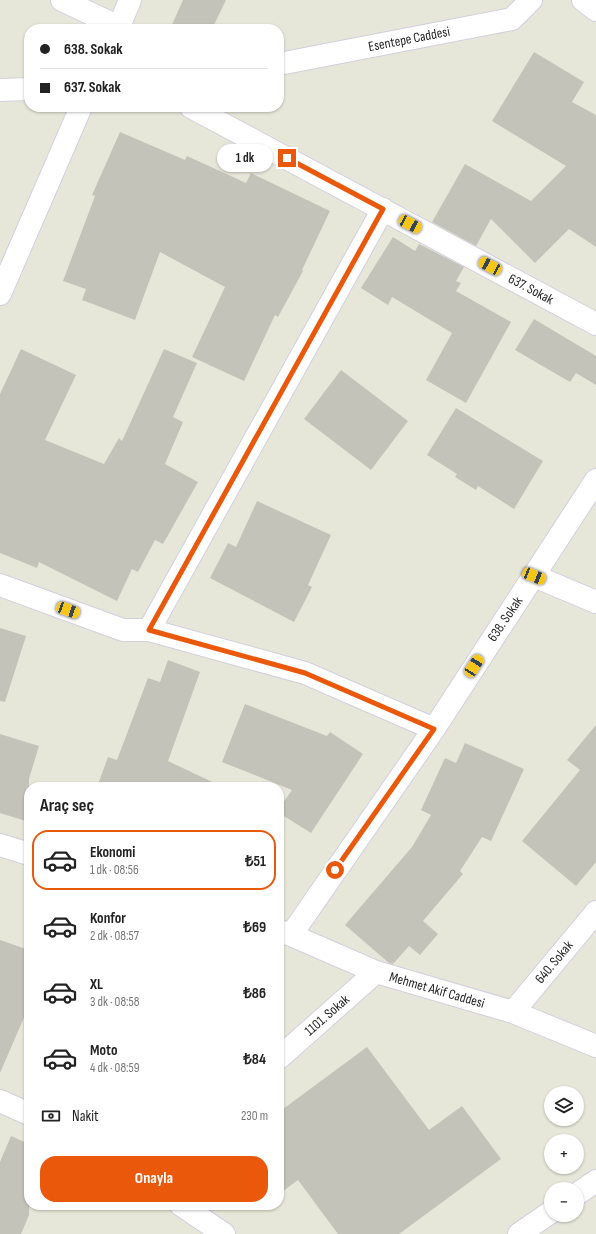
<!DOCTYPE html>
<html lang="tr">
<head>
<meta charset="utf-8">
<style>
  :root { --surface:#fff; --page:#f2f2f2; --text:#222; --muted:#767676; --line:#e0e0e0; --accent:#ea580c }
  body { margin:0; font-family:"Sofia Sans Condensed",sans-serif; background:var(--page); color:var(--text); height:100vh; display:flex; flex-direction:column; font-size:15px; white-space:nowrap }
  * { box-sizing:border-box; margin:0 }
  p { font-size:13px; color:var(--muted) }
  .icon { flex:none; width:22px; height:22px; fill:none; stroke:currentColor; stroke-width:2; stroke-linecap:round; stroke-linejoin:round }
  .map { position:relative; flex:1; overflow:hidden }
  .details { position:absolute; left:24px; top:782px; width:260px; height:428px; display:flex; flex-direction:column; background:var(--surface); border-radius:16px; box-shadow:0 1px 3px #0004 }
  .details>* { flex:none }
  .guide { position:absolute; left:24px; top:24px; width:260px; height:88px; border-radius:16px; box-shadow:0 1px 3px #0004; display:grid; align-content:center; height:88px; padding:0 16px; background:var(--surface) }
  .fabs { position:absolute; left:544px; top:1086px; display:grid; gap:8px }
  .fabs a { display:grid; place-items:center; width:40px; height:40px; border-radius:50%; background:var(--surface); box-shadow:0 1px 3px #0004; font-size:20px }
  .end { position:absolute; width:18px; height:18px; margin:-9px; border:5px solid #ea580c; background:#fff; box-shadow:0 0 0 2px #fff }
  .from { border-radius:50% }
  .bubble { position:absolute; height:28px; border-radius:14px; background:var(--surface); box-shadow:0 1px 3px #0004; font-size:13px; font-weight:700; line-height:28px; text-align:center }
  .car { position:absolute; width:12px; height:24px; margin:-12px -6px; border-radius:5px; box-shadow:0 0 3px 1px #0007; background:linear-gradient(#f5c518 24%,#345 0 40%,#f5c518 0 76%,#345 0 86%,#f5c518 0) }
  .guide b { display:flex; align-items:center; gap:14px; height:38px; font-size:15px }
  .guide b+b { border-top:1px solid var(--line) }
  .guide i { width:10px; height:10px; background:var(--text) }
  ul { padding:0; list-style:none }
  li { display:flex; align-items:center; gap:12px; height:60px; margin:0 8px 6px; padding:0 8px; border:2px solid transparent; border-radius:16px }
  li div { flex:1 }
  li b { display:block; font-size:15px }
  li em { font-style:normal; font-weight:700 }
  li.active { border-color:var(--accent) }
  li>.icon { width:36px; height:36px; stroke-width:1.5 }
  h2 { padding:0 16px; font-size:18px; line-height:48px }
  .pay { display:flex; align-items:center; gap:10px; height:44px; padding:0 16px; font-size:15px }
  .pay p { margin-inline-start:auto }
  .action { display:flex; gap:8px; margin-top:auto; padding:8px 16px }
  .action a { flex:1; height:46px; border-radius:16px; background:var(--accent); color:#fff; font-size:16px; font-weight:700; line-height:46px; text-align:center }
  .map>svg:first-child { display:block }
  .building { fill:#c3c3b9 }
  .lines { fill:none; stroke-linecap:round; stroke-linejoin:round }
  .minor-casing { stroke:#d2cfde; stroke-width:24 }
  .minor { stroke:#fff; stroke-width:22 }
  .route { stroke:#ea580c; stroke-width:5 }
  .labels { text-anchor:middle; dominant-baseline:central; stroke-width:3.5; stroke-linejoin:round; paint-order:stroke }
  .street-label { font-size:14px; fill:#262626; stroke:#fff }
</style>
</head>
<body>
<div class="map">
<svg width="596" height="1234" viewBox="0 0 596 1234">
  <rect width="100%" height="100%" fill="#e7e7d9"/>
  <path class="building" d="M 183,0 L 226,0 L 212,29 L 170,29 Z
    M 534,52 L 584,82 L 572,102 L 596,115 L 596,247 L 569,229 L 535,263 L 491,219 L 476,246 L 432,222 L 465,164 L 531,201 L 566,166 L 492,121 Z
    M 120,132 L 185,160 L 187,156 L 246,183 L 251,173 L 330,211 L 302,270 L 303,271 L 278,317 L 275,315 L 244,381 L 192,357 L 225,287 L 160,252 L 135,320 L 82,300 L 86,289 L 63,281 L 95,196 L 92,195 Z
    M 393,237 L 415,251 L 419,244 L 464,267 L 456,281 L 461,283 L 456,291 L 511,322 L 466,403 L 426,380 L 452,333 L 392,297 L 388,305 L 361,288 Z
    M 534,319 L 596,356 L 596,385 L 576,373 L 570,382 L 515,350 Z
    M 21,349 L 76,375 L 45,440 L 104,464 L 119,438 L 122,441 L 164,349 L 197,363 L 173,417 L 183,422 L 165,464 L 198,482 L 163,544 L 155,540 L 138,572 L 132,569 L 117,601 L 39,562 L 37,568 L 0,553 L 0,394 Z
    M 341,370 L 408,421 L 371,470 L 304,419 Z
    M 456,408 L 543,461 L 514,509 L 478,486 L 476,490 L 455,477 L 457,474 L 427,455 Z
    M 257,501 L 331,535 L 308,585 L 312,587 L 294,622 L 210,578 L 228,543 L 236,547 Z
    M 0,628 L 26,636 L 5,702 L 0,701 Z
    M 168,660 L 200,672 L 168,761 L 223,787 L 97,787 L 108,757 L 117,760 L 148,678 L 160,682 Z
    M 245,704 L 327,736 L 330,732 L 363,754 L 311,833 L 279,813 L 279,809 L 292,790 L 222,762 Z
    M 596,725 L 596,862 L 576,886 L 522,841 L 580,770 L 567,760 Z
    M 0,734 L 39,746 L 29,779 L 29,822 L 0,813 Z
    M 465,743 L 524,769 L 491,841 L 482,837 L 460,871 L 463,874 L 423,921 L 438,934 L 420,955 L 409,946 L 393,964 L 389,963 L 345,925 L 412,847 L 431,815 L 421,810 L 445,758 L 456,763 Z
    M 0,940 L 29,950 L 29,1006 L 0,1073 Z
    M 367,1047 L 429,1130 L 462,1106 L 501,1159 L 399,1234 L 338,1234 L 298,1180 L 279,1194 L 279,1112 Z
    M 11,1136 L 29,1144 L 29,1215 L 21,1234 L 0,1234 L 0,1162 Z"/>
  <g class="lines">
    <g class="minor-casing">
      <path id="minor" d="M 62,0 L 119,27
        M 583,0 L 596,10
        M 118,29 L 130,0
        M 279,64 L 512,19 L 531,0
        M 0,90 L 29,89
        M 191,107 L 596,324
        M 0,294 L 81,107
        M 534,576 L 596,602
        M 0,585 L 123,630 L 149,630 L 305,673 L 434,729
        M 149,630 L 383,209
        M 0,845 L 29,854
        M 279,931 L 291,935 L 376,972 L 513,1012 L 596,1046
        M 291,935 L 434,729 L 596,480
        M 513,1012 L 596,912
        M 279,1058 L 376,972
        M 0,1101 L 29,1114
        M 577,1194 L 596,1181
        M 181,1205 L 224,1234
        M 519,1234 L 551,1212"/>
    </g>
    <use href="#minor" class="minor"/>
  </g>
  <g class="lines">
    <path class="route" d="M 287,158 L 383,209 L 149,630 L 305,673 L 434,729 L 335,870"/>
  </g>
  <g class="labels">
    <g class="street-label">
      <text transform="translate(409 39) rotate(-11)">Esentepe Caddesi</text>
      <text transform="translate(531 289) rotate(28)">637. Sokak</text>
      <text transform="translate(505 619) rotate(-56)">638. Sokak</text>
      <text transform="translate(554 962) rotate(-50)">640. Sokak</text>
      <text transform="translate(437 990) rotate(16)">Mehmet Akif Caddesi</text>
      <text transform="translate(327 1015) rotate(-41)">1101. Sokak</text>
    </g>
  </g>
</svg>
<div class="fabs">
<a><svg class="icon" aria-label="layers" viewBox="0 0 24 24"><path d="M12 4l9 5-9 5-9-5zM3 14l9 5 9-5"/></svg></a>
<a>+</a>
<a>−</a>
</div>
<i class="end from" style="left:335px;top:870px"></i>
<i class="end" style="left:287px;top:158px"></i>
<div class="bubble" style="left:217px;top:144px;width:56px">1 dk</div>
<i class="car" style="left:410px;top:224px;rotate:118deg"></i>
<i class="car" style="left:490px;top:266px;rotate:298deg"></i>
<i class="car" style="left:534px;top:576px;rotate:112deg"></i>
<i class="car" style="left:68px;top:610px;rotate:110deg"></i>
<i class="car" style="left:474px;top:666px;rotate:33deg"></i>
<div class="guide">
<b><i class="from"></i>638. Sokak</b>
<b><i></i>637. Sokak</b>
</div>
<section class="details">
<h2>Araç seç</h2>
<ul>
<li class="active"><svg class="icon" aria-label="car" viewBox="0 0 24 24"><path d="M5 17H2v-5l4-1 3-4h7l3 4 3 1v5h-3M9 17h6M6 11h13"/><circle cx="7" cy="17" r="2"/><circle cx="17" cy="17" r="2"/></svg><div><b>Ekonomi</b><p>1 dk · 08:56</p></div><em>₺51</em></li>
<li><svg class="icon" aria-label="car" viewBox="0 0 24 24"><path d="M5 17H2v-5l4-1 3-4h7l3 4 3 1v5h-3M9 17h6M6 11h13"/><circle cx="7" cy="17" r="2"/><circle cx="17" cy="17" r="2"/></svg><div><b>Konfor</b><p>2 dk · 08:57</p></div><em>₺69</em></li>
<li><svg class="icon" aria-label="car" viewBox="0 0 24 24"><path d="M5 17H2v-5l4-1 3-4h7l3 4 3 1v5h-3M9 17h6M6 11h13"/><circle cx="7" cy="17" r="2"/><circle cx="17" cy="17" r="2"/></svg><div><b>XL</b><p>3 dk · 08:58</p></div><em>₺86</em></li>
<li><svg class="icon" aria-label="car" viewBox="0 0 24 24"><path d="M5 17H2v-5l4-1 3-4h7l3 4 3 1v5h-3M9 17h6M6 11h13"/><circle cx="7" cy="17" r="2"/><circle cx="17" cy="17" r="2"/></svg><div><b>Moto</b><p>4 dk · 08:59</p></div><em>₺84</em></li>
</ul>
<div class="pay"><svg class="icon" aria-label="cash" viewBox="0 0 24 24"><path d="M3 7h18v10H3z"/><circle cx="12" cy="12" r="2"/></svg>Nakit<p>230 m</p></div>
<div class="action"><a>Onayla</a></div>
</section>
</div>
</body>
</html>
